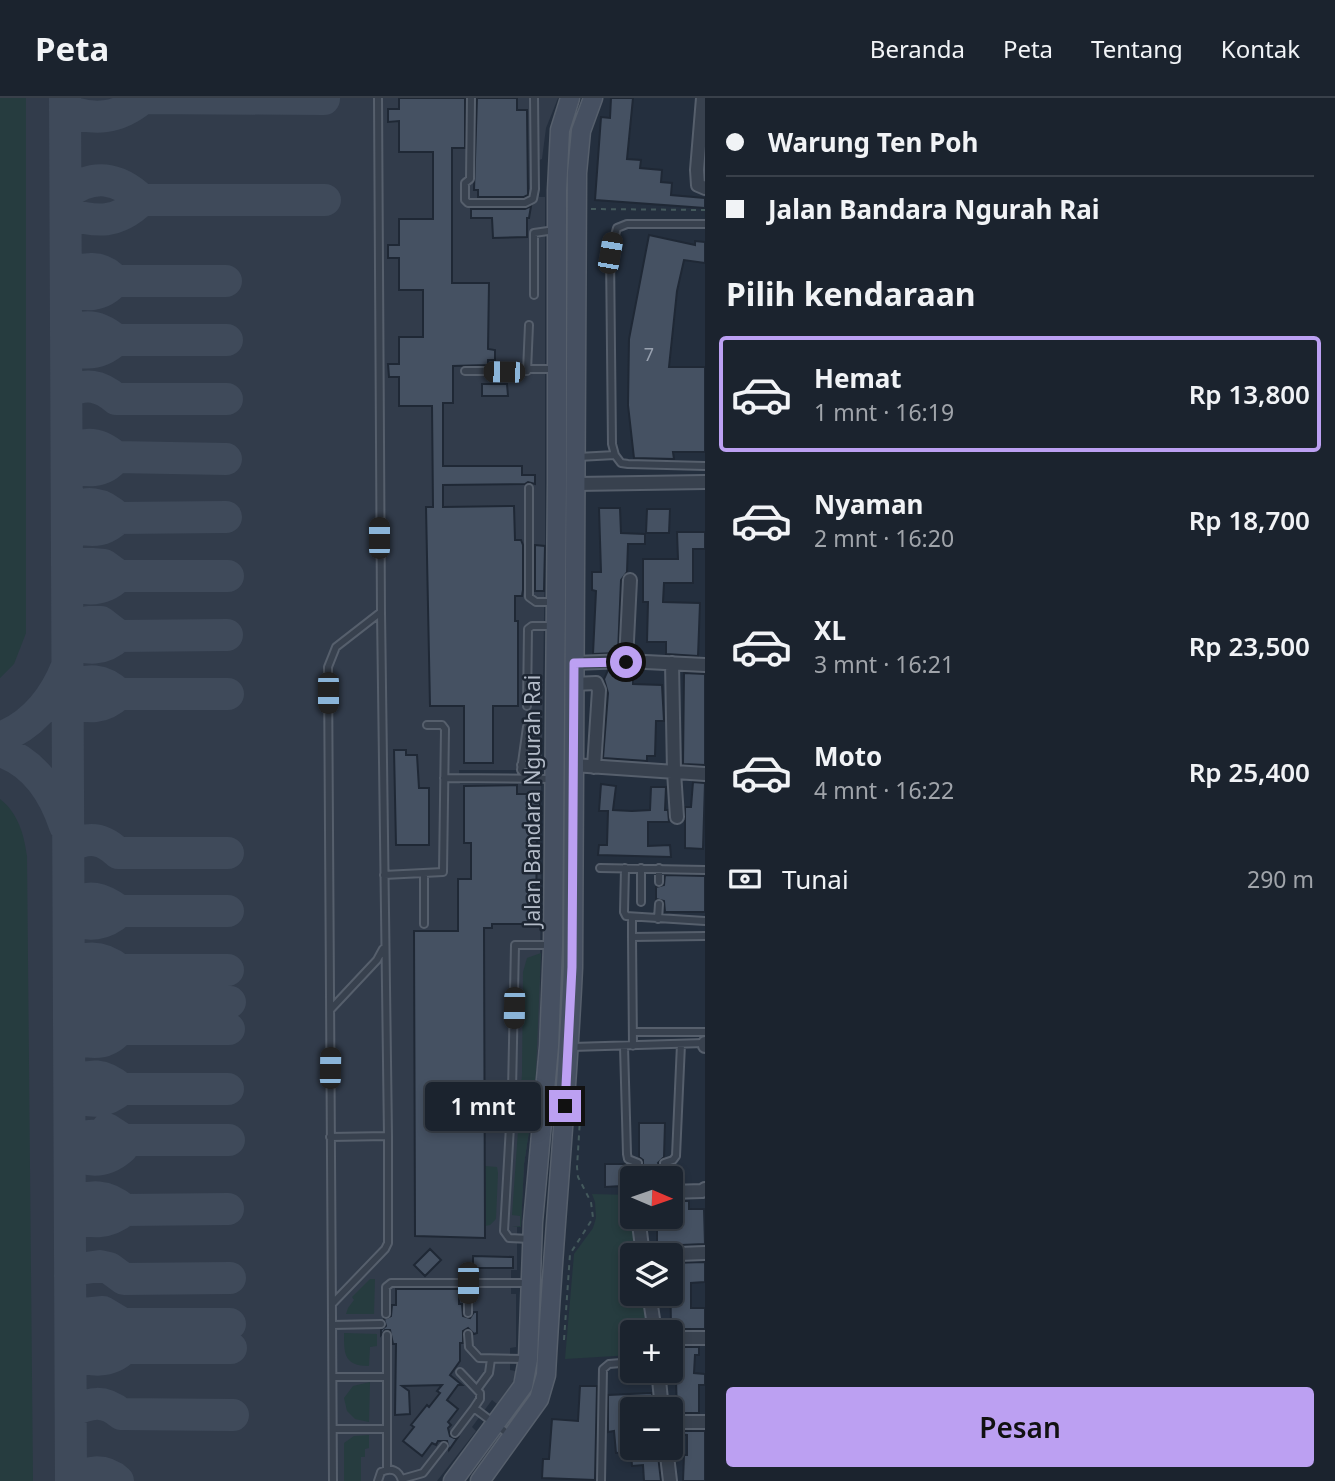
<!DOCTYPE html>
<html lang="id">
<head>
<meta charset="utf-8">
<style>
  :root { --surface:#1b232e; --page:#242b36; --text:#f1f3f6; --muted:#a0a4aa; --line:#39404a; --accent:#bca0f2 }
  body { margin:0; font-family:"Noto Sans",sans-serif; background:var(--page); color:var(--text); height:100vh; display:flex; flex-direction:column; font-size:26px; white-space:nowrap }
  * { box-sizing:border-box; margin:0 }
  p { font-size:23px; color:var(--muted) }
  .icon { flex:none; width:38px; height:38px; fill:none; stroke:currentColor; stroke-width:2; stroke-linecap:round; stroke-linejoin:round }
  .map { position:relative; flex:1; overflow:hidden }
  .drawer { display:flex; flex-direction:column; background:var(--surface); width:630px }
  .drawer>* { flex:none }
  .banner { display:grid; align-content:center; height:154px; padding:0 21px; background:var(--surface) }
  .needle { width:46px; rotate:92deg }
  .fabs { position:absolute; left:620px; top:1068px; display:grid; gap:14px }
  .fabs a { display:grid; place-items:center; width:63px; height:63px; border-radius:7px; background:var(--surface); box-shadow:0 4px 10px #0003,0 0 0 2px var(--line); font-size:35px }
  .end { position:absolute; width:32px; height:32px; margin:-16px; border:9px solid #bca0f2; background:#111; box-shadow:0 0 0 4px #111 }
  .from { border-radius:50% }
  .bubble { position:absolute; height:49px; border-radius:7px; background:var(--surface); box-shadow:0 4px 10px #0003,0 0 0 2px var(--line); font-size:23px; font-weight:600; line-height:49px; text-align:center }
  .car { position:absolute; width:21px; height:42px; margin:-21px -10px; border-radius:9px; box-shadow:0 0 5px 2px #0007; background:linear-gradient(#222 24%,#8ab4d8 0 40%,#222 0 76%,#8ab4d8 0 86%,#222 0) }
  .banner b { display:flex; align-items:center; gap:24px; height:66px; font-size:26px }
  .banner b+b { border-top:2px solid var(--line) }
  .banner i { width:18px; height:18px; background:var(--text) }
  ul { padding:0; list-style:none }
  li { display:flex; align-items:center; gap:21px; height:116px; margin:0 14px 10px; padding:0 7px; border:4px solid transparent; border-radius:7px }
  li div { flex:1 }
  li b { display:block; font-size:26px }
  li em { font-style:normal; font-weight:600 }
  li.on { border-color:var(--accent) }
  li>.icon { width:63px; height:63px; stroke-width:1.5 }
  h2 { padding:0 21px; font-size:32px; line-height:84px }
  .pay { display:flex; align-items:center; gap:18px; height:77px; padding:0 21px; font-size:26px }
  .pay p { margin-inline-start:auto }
  .primary-button { display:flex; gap:14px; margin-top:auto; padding:14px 21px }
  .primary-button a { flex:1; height:80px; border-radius:7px; background:var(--accent); color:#111; font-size:28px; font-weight:600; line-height:80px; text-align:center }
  header { display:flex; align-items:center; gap:42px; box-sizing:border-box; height:98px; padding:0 35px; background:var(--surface); border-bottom:2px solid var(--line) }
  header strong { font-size:33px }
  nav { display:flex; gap:38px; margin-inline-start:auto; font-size:24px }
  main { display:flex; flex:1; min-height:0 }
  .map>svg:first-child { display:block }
  .airport { fill:#323c4b }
  .green { fill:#263c3f }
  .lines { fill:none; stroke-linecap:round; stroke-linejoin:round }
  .taxiway { stroke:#3f4a5a; stroke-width:32 }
  .building { fill:#455162; stroke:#1f2835; stroke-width:2 }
  .lane-casing { stroke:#565f6c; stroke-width:10 }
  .street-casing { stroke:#565f6c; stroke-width:16 }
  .secondary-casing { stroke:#565f6c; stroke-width:21 }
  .path { stroke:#44595c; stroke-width:2; stroke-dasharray:5 5; stroke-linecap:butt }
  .lane { stroke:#38414e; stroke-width:6 }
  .street { stroke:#38414e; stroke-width:12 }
  .secondary { stroke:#465061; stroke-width:18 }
  .route { stroke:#bca0f2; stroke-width:9 }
  .labels { text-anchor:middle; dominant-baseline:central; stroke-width:5; stroke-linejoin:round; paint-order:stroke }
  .number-label { font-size:18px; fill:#98a1af }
  .street-label { font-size:21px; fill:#b4bcc9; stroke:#1d2633 }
</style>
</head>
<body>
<header>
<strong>Peta</strong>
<nav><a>Beranda</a><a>Peta</a><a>Tentang</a><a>Kontak</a></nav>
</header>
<main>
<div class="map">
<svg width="705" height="1383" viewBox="0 0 705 1383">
  <rect width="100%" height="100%" fill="#242f3e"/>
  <path class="airport" d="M 0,0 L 558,0 L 546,30 L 542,61 L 539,62 L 539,99 L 545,99 L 545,448 L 542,658 L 534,658 L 533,672 L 459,672 L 460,686 L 541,686 L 540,921 L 535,995 L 524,1066 L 521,1129 L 517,1129 L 517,1172 L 511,1172 L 511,1196 L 516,1196 L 516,1249 L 510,1250 L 510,1272 L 515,1273 L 515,1278 L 513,1285 L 497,1306 L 492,1302 L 472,1329 L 476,1333 L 437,1383 L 0,1383 Z"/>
  <path class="green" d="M 0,0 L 26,0 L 26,535 L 14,566 L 0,580 Z
    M 0,701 C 18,715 24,736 27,758 L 33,1383 L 0,1383 Z
    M 541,855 L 535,995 L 524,1066 L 521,1129 L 512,1129 L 520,1128 L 520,1118 L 512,1117 L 522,976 L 523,874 L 527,860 Z
    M 485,1068 L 497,1069 L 498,1075 L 496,1121 L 490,1127 L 485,1128 Z
    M 592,1096 L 632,1097 L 632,1118 L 634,1118 L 639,1157 L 632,1157 L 632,1195 L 644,1195 L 649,1234 L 632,1234 L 632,1257 L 565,1261 L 574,1156 L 593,1130 L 596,1120 L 595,1104 Z
    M 370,1181 L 375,1181 L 374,1216 L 346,1216 L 348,1210 L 354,1202 L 352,1199 Z
    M 344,1235 L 377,1236 L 377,1248 L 370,1249 L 369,1268 C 344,1268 344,1256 344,1235 Z
    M 370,1284 L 369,1324 L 355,1321 L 347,1313 L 344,1300 L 353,1288 Z
    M 369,1337 L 369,1350 L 365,1351 L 365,1359 L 361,1359 L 361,1383 L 344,1383 L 344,1345 L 354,1338 Z"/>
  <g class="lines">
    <path class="taxiway" d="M 65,0 L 71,1383
      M 142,0 L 324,1
      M 65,12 C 94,23 118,21 142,1
      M 66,96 C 93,75 118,79 142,102 L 325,102
      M 66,115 C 97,125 117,126 142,102
      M 66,180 C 82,168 103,167 115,183 L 226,183
      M 66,191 C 84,199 102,199 115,183
      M 67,236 C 85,225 100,228 116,242 L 227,242
      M 67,250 C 86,258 101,256 116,242
      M 67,294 C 86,285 100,287 116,301 L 227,301
      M 67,355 C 85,342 100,345 116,359 L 226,361
      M 67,368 C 86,374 103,376 116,359
      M 68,416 C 84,400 104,405 118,420 L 226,419
      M 68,426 C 86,434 103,436 118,420
      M 68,473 L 83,466 L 92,466 L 104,467 L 119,478 L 228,478
      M 68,486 C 87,493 104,493 119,478
      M 68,534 L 88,524 L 101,524 L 119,538 L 227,537
      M 68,544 C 87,552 103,553 119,538
      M 69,591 C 86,579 104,581 119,596 L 228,596
      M 69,603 C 88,611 103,611 119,596
      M 0,640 C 33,627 54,601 67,568
      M 0,653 C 34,664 54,695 65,728
      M 69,749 C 88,738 103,740 118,755 L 228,755
      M 69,808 C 89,795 102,800 120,813 L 228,813
      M 69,822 C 89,828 104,828 120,813
      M 70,867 C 88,857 104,859 120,872 L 228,872
      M 70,899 C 89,888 104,888 121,902 L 230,904
      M 70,927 L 91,919 L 103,920 L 120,931 L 229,931
      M 70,938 C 88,946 106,948 120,931
      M 70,987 C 90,974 104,976 122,991 L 228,991
      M 70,997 C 90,1005 105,1006 122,991
      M 107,1031 L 124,1042 L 229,1042
      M 70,1054 C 89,1065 105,1065 122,1050 C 106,1035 89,1033 70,1046 C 88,1059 108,1056 124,1042
      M 70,1108 C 89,1095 108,1097 125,1112 L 228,1111
      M 70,1118 C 91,1125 107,1127 125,1112
      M 70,1178 L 79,1171 L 100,1168 L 109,1170 L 124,1181 L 230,1180
      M 71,1222 L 83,1216 L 103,1214 L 123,1226 L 230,1226
      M 71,1246 C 89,1233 109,1233 125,1250 L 231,1250
      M 71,1256 C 91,1263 109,1266 125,1250
      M 71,1313 C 91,1305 103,1301 121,1316 L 233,1317
      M 71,1383 C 87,1373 104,1370 118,1383"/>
  </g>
  <path class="building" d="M 399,0 L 465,0 L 465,50 L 452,50 L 452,185 L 489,185 L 488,251 L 495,252 L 495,262 L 488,262 L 488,267 L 453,268 L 453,305 L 443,305 L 443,368 L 522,368 L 522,377 L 535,377 L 535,386 L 528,384 L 525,386 L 443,387 L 443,409 L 514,408 L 515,442 L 521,442 L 523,447 L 523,492 L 522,498 L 515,498 L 515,523 L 518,523 L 518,608 L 493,608 L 493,665 L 464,665 L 464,608 L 430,608 L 426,409 L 433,409 L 432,308 L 399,308 L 399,279 L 389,279 L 388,266 L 399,266 L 399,239 L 423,239 L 423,192 L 399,192 L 399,160 L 388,160 L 388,147 L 399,147 L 399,121 L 433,121 L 433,54 L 399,54 L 399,23 L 388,24 L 388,11 L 399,11 Z
    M 477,0 L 517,0 L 517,12 L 527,12 L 528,97 L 524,99 L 478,99 L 478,92 L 474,92 Z
    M 611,0 L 633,0 L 627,61 L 641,62 L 640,70 L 662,72 L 661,84 L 672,85 L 671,97 L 705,100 L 705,110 L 595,102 L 601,19 L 610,20 Z
    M 531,108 L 529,120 L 527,120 L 527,139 L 493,140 L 492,120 L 471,120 L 471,111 L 525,111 Z
    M 649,137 L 695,147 L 695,143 L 705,144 L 705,165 L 684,162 L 677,193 L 669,269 L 705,269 L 705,354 L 673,354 L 674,361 L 634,360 L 628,307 L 629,241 Z
    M 482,286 L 507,286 L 508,298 L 482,298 Z
    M 599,410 L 620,410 L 621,435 L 645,436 L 645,446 L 628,446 L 627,474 L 621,482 L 618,555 L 593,556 L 596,493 L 592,492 L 592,474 L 601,474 Z
    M 647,411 L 670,411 L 669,435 L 646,435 Z
    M 677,434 L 705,434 L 705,451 L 693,451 L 693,485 L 664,485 L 663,504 L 700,505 L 698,558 L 666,556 L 666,544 L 647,544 L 648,504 L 643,504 L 643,461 L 678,461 Z
    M 535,447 L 545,448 L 544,493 L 535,493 Z
    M 608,572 L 633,572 L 633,586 L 662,587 L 664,623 L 656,623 L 655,658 L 647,658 L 647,663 L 603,660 L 608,595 L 604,581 Z
    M 684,575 L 705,576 L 705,667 L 683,666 Z
    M 394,652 L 406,652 L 406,657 L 417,657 L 419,690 L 429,690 L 429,747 L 396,747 Z
    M 693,684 L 705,685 L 703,751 L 685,750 L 685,709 L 691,709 Z
    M 601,686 L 616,688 L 613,712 L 632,713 L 650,712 L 651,689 L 666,689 L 665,712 L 668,712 L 669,724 L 648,724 L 648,748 L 670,747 L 671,759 L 598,757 L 599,747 L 607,747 L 608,713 L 599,713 Z
    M 517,687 L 517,696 L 540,696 L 540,729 L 537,729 L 536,826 L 492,826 L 492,830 L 484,830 L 485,1140 L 415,1138 L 414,833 L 458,833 L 458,781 L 471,781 L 471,745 L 464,745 L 464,688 Z
    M 665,777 L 705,778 L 705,814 L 665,814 L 664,803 L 656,801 L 656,789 L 664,787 Z
    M 639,1025 L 665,1025 L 664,1059 L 658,1065 L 660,1069 L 664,1071 L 664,1080 L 622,1080 L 622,1088 L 605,1089 L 605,1066 L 625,1066 L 638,1071 L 643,1068 L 643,1062 L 639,1059 Z
    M 670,1103 L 689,1103 L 689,1111 L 704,1111 L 705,1146 L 657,1148 L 657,1127 L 670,1127 Z
    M 430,1151 L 441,1162 L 425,1178 L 414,1167 Z
    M 473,1158 L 513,1159 L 513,1170 L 473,1170 Z
    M 705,1164 L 705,1184 L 691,1185 L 691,1210 L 705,1210 L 705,1231 L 671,1231 L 670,1165 Z
    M 396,1191 L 459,1191 L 459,1206 L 462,1206 L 463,1218 L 470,1220 L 474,1214 L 477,1214 L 477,1235 L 474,1236 L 468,1230 L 463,1233 L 463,1245 L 460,1245 L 460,1263 L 450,1277 L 462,1287 L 458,1287 L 447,1302 L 458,1311 L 448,1324 L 451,1327 L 448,1330 L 450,1338 L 454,1340 L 458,1339 L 449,1352 L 447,1343 L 438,1343 L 436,1347 L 432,1345 L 422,1358 L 403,1343 L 414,1329 L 411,1327 L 427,1307 L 429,1309 L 440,1295 L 437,1293 L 442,1287 L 402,1288 L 409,1293 L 410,1316 L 395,1317 L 396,1246 L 393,1246 L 390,1232 L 385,1232 L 381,1237 L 381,1232 L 386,1228 L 384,1221 L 391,1218 L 392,1207 L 396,1207 Z
    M 675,1249 L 699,1249 L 699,1257 L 695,1257 L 694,1275 L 705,1276 L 705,1287 L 699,1287 L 699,1315 L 677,1315 Z
    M 580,1288 L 597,1288 L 595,1382 L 542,1380 L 543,1361 L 549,1361 L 552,1321 L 578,1323 Z
    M 652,1295 L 653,1306 L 632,1307 L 632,1349 L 657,1349 L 661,1383 L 644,1383 L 643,1367 L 632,1368 L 631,1354 L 616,1355 L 614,1333 L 608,1334 L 608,1297 Z
    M 675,1333 L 705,1333 L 705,1383 L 683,1383 L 684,1357 L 687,1357 L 687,1337 L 675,1336 Z"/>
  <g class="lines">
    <g class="lane-casing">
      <path id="lane" d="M 471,0 L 470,81 L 465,85 L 465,102 L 468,105 L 525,105 L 533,101 L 535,91 L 534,0
        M 705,126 L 627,126 L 617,130 L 610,155 L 612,346 L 615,357 L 621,365 L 628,366 L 705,368
        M 534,197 L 534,135 L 555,132
        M 528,271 L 555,271
        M 465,273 L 527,273 L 529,227
        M 578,359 L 615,357
        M 529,390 L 529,499 L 536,504 L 556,504
        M 381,514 L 388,1038
        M 527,608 L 528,531 L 532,528 L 555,528
        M 527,629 L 521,672 L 527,680
        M 521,667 L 552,667
        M 444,680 L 552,681
        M 600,770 L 705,772
        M 625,770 L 624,814 L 626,818 L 705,823
        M 659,770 L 659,784
        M 424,776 L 424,826
        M 384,777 L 443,774 L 445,631 L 442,627 L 427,627
        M 641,804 L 641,770
        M 632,820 L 632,839
        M 658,821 L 659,806
        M 331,911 L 377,862 L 383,851
        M 633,934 L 705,934
        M 624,948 L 627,1056 L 628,1061 L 638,1065
        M 633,948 L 632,839 L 705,838
        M 572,949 L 704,945
        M 330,1039 L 388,1038 L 388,1145 L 385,1151 L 333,1205
        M 664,1065 L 673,1062 L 676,1058 L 681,946
        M 530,1141 L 509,1140 L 504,1133 L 512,993 L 515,847 L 552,847
        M 468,1185 L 468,1215
        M 386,1216 L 386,1189 L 391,1185 L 527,1185
        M 332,1227 L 381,1226
        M 468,1236 L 469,1249 L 479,1260 L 525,1261
        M 387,1237 L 387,1371
        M 460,1274 L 480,1295 L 480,1301 L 474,1310 L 511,1338
        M 333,1279 L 387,1279
        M 478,1290 L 489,1275 L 491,1261
        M 333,1331 L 386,1331
        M 455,1335 L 474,1310
        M 402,1381 L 423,1375 L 444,1348
        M 333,1383 L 328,569 L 336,549 L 381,514 L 378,0
        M 378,1383 L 381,1374 C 391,1369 399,1372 402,1383
        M 601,1383 L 603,1271 L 609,1266 L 632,1264"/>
    </g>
    <g class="street-casing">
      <path id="street" d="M 703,0 L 697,72 L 698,87 L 705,90
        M 576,386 L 705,384
        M 626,563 L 630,482
        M 574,565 L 626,563 L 705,567
        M 672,565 L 674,674 L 677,719
        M 573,586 L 596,585 L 599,592 L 594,669
        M 573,667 L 705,676
        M 705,945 L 705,948
        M 670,1094 L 702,1093 L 705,1091
        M 638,1118 L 643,1157
        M 652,1157 L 705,1155
        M 649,1195 L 655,1234
        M 670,1240 L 705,1240
        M 658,1272 L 662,1311
        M 670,1324 L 705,1324
        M 666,1349 L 670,1383"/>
    </g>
    <g class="secondary-casing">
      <path id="secondary" d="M 453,1383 L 523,1288 L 528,1261 L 533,1124 L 549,948 L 553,847 L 557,384 L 557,92 L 560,32 L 570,0
        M 480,1383 L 539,1301 L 546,1277 C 553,1141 567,1005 573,869 L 577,75 L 581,33 L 593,0"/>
    </g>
    <path class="path" d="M 591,111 L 705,112
      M 564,1242 L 570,1156 L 593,1120 L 591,1104 L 578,1079 L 577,1069 L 582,989"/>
    <use href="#lane" class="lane"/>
    <use href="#street" class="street"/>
    <use href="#secondary" class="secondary"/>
  </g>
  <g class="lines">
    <path class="route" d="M 565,1008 L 572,869 L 574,565 L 626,564"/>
  </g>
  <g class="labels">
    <g class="number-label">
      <text x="649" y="256">7</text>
    </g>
    <g class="street-label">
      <text transform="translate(532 703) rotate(-90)">Jalan Bandara Ngurah Rai</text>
    </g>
  </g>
</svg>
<div class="fabs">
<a><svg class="needle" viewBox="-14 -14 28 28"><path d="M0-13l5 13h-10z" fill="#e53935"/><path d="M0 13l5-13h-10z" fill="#a0a4aa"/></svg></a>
<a><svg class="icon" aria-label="layers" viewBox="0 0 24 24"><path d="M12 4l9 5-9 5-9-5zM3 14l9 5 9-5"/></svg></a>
<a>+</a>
<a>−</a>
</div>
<i class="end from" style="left:626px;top:564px"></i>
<i class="end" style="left:565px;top:1008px"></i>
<div class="bubble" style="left:425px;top:984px;width:116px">1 mnt</div>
<i class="car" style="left:610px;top:155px;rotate:10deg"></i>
<i class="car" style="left:504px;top:274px;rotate:271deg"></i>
<i class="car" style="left:379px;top:440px;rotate:0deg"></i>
<i class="car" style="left:328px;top:595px;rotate:180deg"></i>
<i class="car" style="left:514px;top:910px;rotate:181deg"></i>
<i class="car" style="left:330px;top:970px;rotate:1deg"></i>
<i class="car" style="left:468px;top:1185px;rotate:180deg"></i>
</div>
<section class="drawer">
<div class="banner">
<b><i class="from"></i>Warung Ten Poh</b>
<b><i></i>Jalan Bandara Ngurah Rai</b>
</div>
<h2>Pilih kendaraan</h2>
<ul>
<li class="on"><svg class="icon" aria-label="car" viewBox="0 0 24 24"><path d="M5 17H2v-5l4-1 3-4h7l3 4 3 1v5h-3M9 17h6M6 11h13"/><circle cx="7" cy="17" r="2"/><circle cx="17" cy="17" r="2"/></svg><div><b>Hemat</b><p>1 mnt · 16:19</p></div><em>Rp 13,800</em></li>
<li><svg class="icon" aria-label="car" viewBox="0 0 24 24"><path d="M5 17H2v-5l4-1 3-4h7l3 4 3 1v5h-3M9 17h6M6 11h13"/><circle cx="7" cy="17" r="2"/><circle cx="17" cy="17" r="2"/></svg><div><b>Nyaman</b><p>2 mnt · 16:20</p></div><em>Rp 18,700</em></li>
<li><svg class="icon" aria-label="car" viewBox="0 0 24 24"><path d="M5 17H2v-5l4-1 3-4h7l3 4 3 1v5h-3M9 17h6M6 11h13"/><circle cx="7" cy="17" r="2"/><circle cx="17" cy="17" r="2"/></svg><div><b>XL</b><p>3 mnt · 16:21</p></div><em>Rp 23,500</em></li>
<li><svg class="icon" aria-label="car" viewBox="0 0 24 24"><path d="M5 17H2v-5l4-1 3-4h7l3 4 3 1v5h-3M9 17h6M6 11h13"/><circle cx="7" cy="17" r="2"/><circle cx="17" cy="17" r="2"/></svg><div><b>Moto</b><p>4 mnt · 16:22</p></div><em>Rp 25,400</em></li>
</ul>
<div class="pay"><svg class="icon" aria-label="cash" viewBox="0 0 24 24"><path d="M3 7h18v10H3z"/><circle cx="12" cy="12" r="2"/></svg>Tunai<p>290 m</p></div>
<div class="primary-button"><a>Pesan</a></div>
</section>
</main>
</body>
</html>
